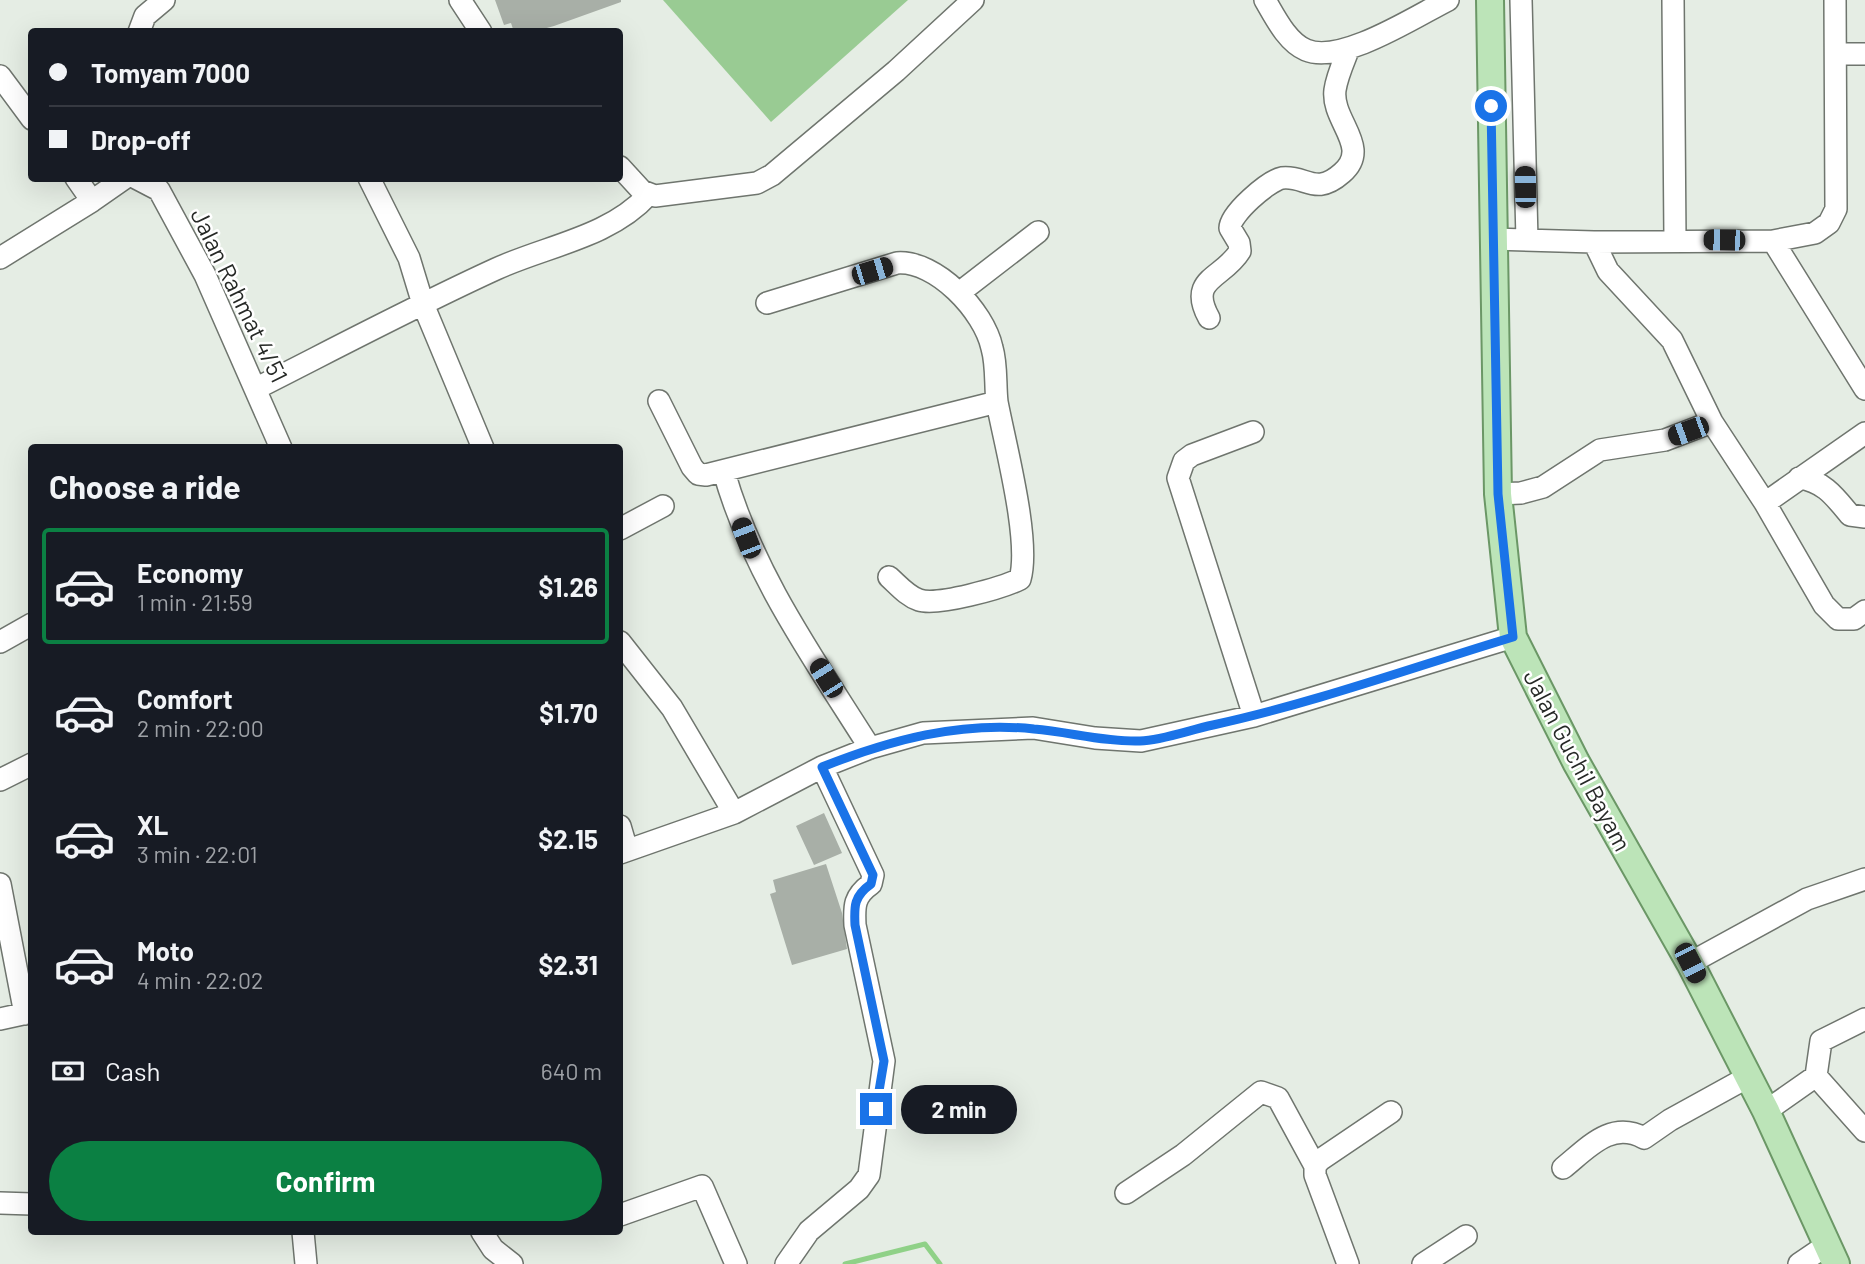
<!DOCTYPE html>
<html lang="en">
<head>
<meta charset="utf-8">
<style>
  :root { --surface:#171b24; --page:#242831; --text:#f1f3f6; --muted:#9ea1a6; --line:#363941; --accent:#0b8043 }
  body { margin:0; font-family:Barlow,sans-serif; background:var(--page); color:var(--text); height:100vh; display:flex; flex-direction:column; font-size:26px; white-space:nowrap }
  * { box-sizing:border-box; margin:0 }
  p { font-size:23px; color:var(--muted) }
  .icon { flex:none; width:38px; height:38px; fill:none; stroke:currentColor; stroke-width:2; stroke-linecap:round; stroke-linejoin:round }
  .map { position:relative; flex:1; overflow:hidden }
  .side { position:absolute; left:28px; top:444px; width:595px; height:791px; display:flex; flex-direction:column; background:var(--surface); border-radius:7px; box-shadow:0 7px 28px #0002 }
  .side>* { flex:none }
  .hud { position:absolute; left:28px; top:28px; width:595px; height:154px; border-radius:7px; box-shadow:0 7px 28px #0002; display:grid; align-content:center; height:154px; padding:0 21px; background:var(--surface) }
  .end { position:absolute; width:32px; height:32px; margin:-16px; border:9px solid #1a73e8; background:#fff; box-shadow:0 0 0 4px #fff }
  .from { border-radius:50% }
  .bubble { position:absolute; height:49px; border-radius:24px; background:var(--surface); box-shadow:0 7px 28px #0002; font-size:23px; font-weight:700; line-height:49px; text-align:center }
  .car { position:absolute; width:21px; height:42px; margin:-21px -10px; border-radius:9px; box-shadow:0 0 5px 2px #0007; background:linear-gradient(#222 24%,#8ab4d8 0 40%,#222 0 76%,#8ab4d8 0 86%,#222 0) }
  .hud b { display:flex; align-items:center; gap:24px; height:66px; font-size:26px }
  .hud b+b { border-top:2px solid var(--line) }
  .hud i { width:18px; height:18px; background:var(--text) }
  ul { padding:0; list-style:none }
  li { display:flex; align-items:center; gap:21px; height:116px; margin:0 14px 10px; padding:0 7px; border:4px solid transparent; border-radius:7px }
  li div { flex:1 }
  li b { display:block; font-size:26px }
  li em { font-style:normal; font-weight:700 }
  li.on { border-color:var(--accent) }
  li>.icon { width:63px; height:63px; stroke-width:1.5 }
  h2 { padding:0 21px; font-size:32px; line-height:84px }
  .pay { display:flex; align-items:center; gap:18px; height:77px; padding:0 21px; font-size:26px }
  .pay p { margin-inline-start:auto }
  .action { display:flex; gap:14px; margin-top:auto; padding:14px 21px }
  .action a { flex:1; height:80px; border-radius:42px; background:var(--accent); color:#fff; font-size:28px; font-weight:700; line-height:80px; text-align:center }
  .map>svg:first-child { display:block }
  .green { fill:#99cb93 }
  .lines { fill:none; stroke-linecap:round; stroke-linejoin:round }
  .stream { stroke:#8fd187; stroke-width:5 }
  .building { fill:#a8afa7 }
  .minor-casing { stroke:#6f756e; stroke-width:24 }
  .major-casing { stroke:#6b9766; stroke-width:30 }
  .minor { stroke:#fff; stroke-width:21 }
  .major { stroke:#bce4b8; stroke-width:26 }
  .route { stroke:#1a73e8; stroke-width:9 }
  .labels { text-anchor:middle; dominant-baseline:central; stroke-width:5; stroke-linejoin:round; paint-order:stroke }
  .street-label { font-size:24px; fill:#262926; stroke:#fff }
</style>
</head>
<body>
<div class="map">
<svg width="1865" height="1264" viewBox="0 0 1865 1264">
  <rect width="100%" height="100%" fill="#e5ede4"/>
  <path class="green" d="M 663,0 L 908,0 L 771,122 Z"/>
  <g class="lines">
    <path class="stream" d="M 845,1264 L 925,1244 L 940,1264"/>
  </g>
  <path class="building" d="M 495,0 L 621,0 L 621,2 L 554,26 L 532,32 L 514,32 L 511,23 L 504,25 Z
    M 824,813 L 842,853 L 814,865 L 796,826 Z
    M 826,864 L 842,913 L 847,949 L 792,965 L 770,894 L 776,892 L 773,880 Z"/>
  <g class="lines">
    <g class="minor-casing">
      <path id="minor" d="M 460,0 L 481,32
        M 1265,0 C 1275,17 1287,42 1306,50 C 1341,65 1416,16 1448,0
        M 1521,0 L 1527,240
        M 1673,0 L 1675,239
        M 139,32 L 145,16 L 164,0
        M 1836,54 L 1865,54
        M 0,76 L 32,119
        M 620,167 L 642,191 L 655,196 L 757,183 L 772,175 L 896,71 L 973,0
        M 76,178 L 92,201 L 125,178
        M 136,178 L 159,190 L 205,275 L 281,448
        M 369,178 L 409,258 L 423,304 L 483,448
        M 1492,239 L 1594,242 L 1773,241 L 1815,233 L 1829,223 L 1836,209 L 1835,0
        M 1773,241 L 1865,389
        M 1594,242 L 1608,271 L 1672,340 L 1712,422 L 1765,503 L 1824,605 L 1838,619 L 1854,619 L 1865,611
        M 0,258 L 92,201
        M 959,293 L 1038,232
        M 767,303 L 897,263 C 936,260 984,311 992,348 C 997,365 995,385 997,402
        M 1209,318 C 1187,278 1223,279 1240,251 L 1239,243 L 1230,228 C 1230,214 1268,181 1282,178 C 1306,175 1315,197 1342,173 C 1372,147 1331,121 1335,90 C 1337,76 1344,61 1349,48
        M 257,388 C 336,348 415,306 496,269 C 546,246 610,237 648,195
        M 659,401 L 692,467 L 698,474 L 706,475 L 997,402 C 1005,444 1031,541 1020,579 C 1002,588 938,606 919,600 C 907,596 898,585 889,577
        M 1253,432 L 1192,455 L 1184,461 L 1178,478 L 1254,716
        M 724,472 C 753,574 814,659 870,748
        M 1799,478 C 1824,481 1835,497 1850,515 L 1865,517
        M 1498,494 L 1521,493 L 1543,487 L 1600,450 L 1665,440 L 1712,422
        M 1765,503 L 1865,433
        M 620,529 L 663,506
        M 0,642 L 32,624
        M 620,642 L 672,708 L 734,813
        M 0,780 L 32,764
        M 620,826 L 627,850
        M 620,853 L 734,813 L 822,767 L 870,748 L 923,733 L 1033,728 L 1095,738 L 1141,741 L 1254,716 L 1513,637
        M 0,884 L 25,1014
        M 1690,963 L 1807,899 L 1865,879
        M 0,1019 L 32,1012
        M 1816,1076 L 1865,1131
        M 1766,1111 L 1816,1076 L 1821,1041 L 1865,1019
        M 1563,1168 C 1588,1148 1611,1120 1644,1138 L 1670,1120 L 1748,1077
        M 1126,1193 L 1183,1155 L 1261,1092 L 1278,1098 L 1315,1166
        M 0,1203 L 32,1204
        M 620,1215 L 702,1186 L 736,1264
        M 303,1232 L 306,1264
        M 482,1232 L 493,1249 L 512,1264
        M 786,1264 L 809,1231 L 859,1189 L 869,1175 L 884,1061 L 855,925 C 854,906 854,896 871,884 L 873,875 L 822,767
        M 1348,1264 L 1315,1175 L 1315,1166 L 1320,1160 L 1391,1112
        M 1423,1264 L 1466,1236
        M 1799,1264 L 1827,1245"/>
    </g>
    <g class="major-casing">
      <path id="major" d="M 1490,0 L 1498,494 L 1513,637 L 1576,762 L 1690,963 L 1766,1111 L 1836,1264"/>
    </g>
    <use href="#minor" class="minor"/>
    <use href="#major" class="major"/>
  </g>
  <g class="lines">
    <path class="route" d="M 876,1109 L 884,1061 L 855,925 C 854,906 854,896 871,884 L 873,875 L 822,767 C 890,740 960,721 1034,729 C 1070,732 1104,742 1140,741 C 1163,740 1189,730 1213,725 C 1314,703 1414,667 1513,637 L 1498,494 L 1491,106"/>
  </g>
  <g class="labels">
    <g class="street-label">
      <text transform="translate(240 295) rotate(64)">Jalan Rahmat 4/51</text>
      <text transform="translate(1578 760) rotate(62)">Jalan Guchil Bayam</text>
    </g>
  </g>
</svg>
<i class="end from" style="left:1491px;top:106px"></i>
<i class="end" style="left:876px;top:1109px"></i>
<div class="bubble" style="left:901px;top:1085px;width:116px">2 min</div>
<i class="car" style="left:1525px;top:187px;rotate:359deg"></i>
<i class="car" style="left:1724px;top:240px;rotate:271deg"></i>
<i class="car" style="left:872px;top:271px;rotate:73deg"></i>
<i class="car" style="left:1688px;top:431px;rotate:250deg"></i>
<i class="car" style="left:746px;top:538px;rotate:339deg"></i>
<i class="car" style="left:826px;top:678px;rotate:328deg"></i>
<i class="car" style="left:1690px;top:963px;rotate:153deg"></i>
<div class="hud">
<b><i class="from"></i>Tomyam 7000</b>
<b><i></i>Drop-off</b>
</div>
<section class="side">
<h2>Choose a ride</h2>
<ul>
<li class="on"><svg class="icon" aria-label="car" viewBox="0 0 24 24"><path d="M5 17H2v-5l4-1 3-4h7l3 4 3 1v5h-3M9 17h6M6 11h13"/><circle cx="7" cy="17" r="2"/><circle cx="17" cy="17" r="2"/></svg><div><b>Economy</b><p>1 min · 21:59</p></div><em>$1.26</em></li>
<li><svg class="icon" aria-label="car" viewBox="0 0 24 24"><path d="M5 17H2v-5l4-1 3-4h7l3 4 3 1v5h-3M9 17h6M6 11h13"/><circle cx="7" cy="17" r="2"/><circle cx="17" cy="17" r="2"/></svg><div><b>Comfort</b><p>2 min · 22:00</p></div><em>$1.70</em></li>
<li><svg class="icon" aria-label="car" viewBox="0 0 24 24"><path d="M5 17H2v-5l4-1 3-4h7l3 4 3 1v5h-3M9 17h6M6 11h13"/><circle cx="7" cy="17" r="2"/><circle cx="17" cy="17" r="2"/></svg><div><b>XL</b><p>3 min · 22:01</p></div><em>$2.15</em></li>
<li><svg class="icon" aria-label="car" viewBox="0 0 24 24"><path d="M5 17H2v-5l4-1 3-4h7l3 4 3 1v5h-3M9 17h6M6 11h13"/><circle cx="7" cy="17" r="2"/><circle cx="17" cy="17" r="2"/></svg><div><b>Moto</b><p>4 min · 22:02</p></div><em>$2.31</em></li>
</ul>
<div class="pay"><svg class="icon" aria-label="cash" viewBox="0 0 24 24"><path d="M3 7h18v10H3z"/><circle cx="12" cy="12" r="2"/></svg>Cash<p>640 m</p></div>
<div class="action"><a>Confirm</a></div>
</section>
</div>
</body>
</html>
